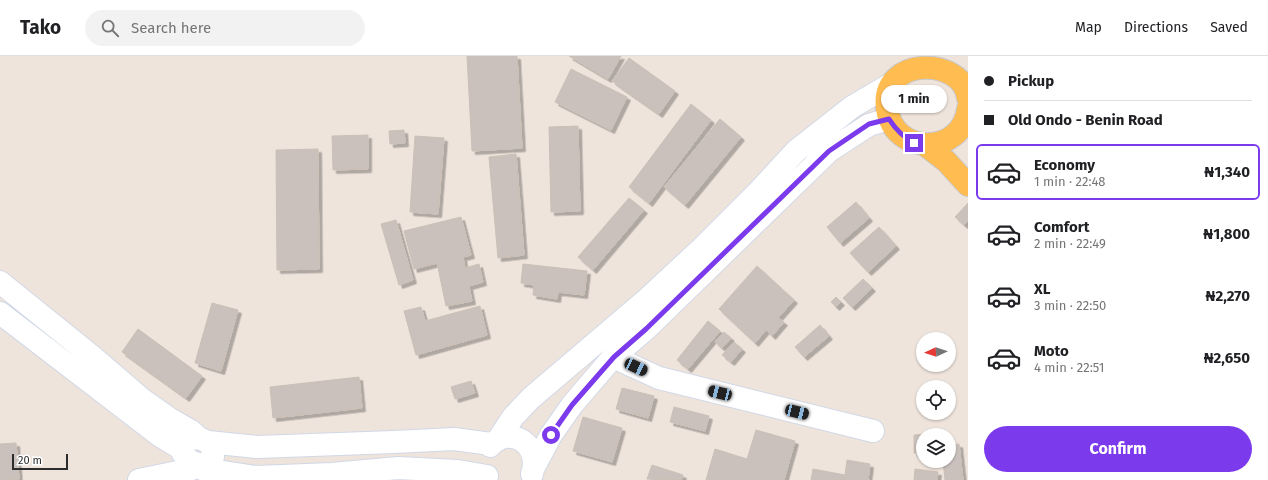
<!DOCTYPE html>
<html lang="en">
<head>
<meta charset="utf-8">
<style>
  :root { --surface:#fff; --page:#f2f2f2; --text:#202124; --muted:#757577; --line:#e0e0e0; --accent:#7c3aed }
  body { margin:0; font-family:"Fira Sans",sans-serif; background:var(--page); color:var(--text); height:100vh; display:flex; flex-direction:column; font-size:15px; white-space:nowrap }
  * { box-sizing:border-box; margin:0 }
  p { font-size:13px; color:var(--muted) }
  .icon { flex:none; width:22px; height:22px; fill:none; stroke:currentColor; stroke-width:2; stroke-linecap:round; stroke-linejoin:round }
  .map { position:relative; flex:1; overflow:hidden }
  .drawer { display:flex; flex-direction:column; background:var(--surface); width:300px }
  .drawer>* { flex:none }
  .hud { display:grid; align-content:center; height:88px; padding:0 16px; background:var(--surface) }
  .needle { width:26px; rotate:266deg }
  .tools { position:absolute; left:916px; top:276px; display:grid; gap:8px }
  .tools a { display:grid; place-items:center; width:40px; height:40px; border-radius:50%; background:var(--surface); box-shadow:0 1px 3px #0004; font-size:20px }
  .scale { position:absolute; left:12px; bottom:10px; width:56px; box-sizing:border-box; padding-left:4px; border:2px solid #2c2c2c; border-top:0; font-size:11px; line-height:14px; white-space:nowrap; color:#2c2c2c; -webkit-text-stroke:3px #fff; paint-order:stroke }
  .end { position:absolute; width:18px; height:18px; margin:-9px; border:5px solid #7c3aed; background:#fff; box-shadow:0 0 0 2px #fff }
  .from { border-radius:50% }
  .bubble { position:absolute; height:28px; border-radius:14px; background:var(--surface); box-shadow:0 1px 3px #0004; font-size:13px; font-weight:700; line-height:28px; text-align:center }
  .car { position:absolute; width:12px; height:24px; margin:-12px -6px; border-radius:5px; box-shadow:0 0 3px 1px #0007; background:linear-gradient(#222 24%,#8ab4d8 0 40%,#222 0 76%,#8ab4d8 0 86%,#222 0) }
  .hud b { display:flex; align-items:center; gap:14px; height:38px; font-size:15px }
  .hud b+b { border-top:1px solid var(--line) }
  .hud i { width:10px; height:10px; background:var(--text) }
  ul { padding:0; list-style:none }
  li { display:flex; align-items:center; gap:12px; height:56px; margin:0 8px 6px; padding:0 8px; border:2px solid transparent; border-radius:6px }
  li div { flex:1 }
  li b { display:block; font-size:15px }
  li em { font-style:normal; font-weight:700 }
  li.active { border-color:var(--accent) }
  li>.icon { width:36px; height:36px; stroke-width:1.5 }
  .primary-button { display:flex; gap:8px; margin-top:auto; padding:8px 16px }
  .primary-button a { flex:1; height:46px; border-radius:24px; background:var(--accent); color:#fff; font-size:16px; font-weight:700; line-height:46px; text-align:center }
  header { display:flex; align-items:center; gap:24px; box-sizing:border-box; height:56px; padding:0 20px; background:var(--surface); border-bottom:1px solid var(--line) }
  header strong { font-size:19px }
  nav { display:flex; gap:22px; margin-inline-start:auto; font-size:14px }
  .search { width:280px; height:36px; background:var(--page); display:flex; align-items:center; gap:10px; box-sizing:border-box; padding:0 14px; border-radius:22px; color:var(--muted); font-size:15px }
  main { display:flex; flex:1; min-height:0 }
  .map>svg:first-child { display:block }
  .building { fill:#cac1bc; stroke:#cbc0b6; filter:url(#shadow) }
  .lines { fill:none; stroke-linecap:round; stroke-linejoin:round }
  .minor-casing { stroke:#d1d8e6; stroke-width:24 }
  .major-casing { stroke:#c8c8c8; stroke-width:24 }
  .minor { stroke:#fff; stroke-width:22 }
  .major { stroke:#ffbc51; stroke-width:22 }
  .route { stroke:#7c3aed; stroke-width:5 }
</style>
</head>
<body>
<header>
<strong>Tako</strong>
<div class="search"><svg class="icon" aria-label="search" viewBox="0 0 24 24"><circle cx="10" cy="10" r="6"/><path d="M15 15l6 6"/></svg>Search here</div>
<nav><a>Map</a><a>Directions</a><a>Saved</a></nav>
</header>
<main>
<div class="map">
<svg width="968" height="424" viewBox="0 0 968 424">
  <defs>
    <filter id="shadow"><feDropShadow dx="3.5" dy="3.5" stdDeviation="0" flood-color="#0004"/></filter>
  </defs>
  <rect width="100%" height="100%" fill="#efe4dc"/>
  <path class="building" d="M 467,0 L 517,0 L 522,92 L 472,95 Z
    M 569,0 L 621,0 L 608,23 Z
    M 629,2 L 675,35 L 659,58 L 612,25 Z
    M 571,13 L 627,41 L 611,74 L 555,46 Z
    M 691,48 L 711,64 L 649,147 L 629,131 Z
    M 720,63 L 741,81 L 685,149 L 664,131 Z
    M 578,70 L 580,155 L 551,156 L 549,71 Z
    M 404,74 L 405,87 L 390,88 L 389,75 Z
    M 368,79 L 368,113 L 333,114 L 332,80 Z
    M 415,80 L 444,82 L 438,158 L 410,156 Z
    M 318,93 L 319,213 L 277,214 L 276,94 Z
    M 516,98 L 524,199 L 498,202 L 489,101 Z
    M 629,142 L 644,154 L 593,214 L 578,201 Z
    M 856,146 L 869,162 L 840,187 L 827,171 Z
    M 968,147 L 968,165 L 964,169 L 955,161 Z
    M 461,161 L 471,199 L 463,201 L 465,212 L 479,208 L 483,226 L 469,230 L 472,245 L 446,250 L 437,207 L 414,213 L 404,175 Z
    M 396,164 L 413,224 L 399,229 L 381,168 Z
    M 879,171 L 896,190 L 868,216 L 850,197 Z
    M 523,208 L 587,215 L 584,239 L 558,236 L 557,243 L 533,239 L 534,229 L 521,227 Z
    M 757,210 L 794,244 L 778,262 L 784,266 L 772,280 L 766,274 L 755,287 L 719,253 Z
    M 863,223 L 872,232 L 852,251 L 843,242 Z
    M 836,241 L 841,246 L 836,251 L 831,246 Z
    M 212,247 L 238,254 L 221,315 L 195,307 Z
    M 480,250 L 487,279 L 416,299 L 404,255 L 421,251 L 425,265 Z
    M 708,265 L 720,275 L 688,313 L 677,304 Z
    M 820,269 L 829,280 L 804,301 L 795,291 Z
    M 138,273 L 202,320 L 186,342 L 122,296 Z
    M 724,276 L 731,282 L 722,292 L 715,286 Z
    M 734,286 L 742,293 L 731,306 L 722,299 Z
    M 359,321 L 362,352 L 273,362 L 270,331 Z
    M 471,325 L 475,337 L 455,343 L 451,331 Z
    M 622,332 L 654,340 L 648,362 L 616,353 Z
    M 674,351 L 709,360 L 705,375 L 670,366 Z
    M 583,361 L 622,372 L 612,406 L 573,395 Z
    M 756,374 L 795,385 L 784,424 L 706,424 L 715,393 L 747,403 Z
    M 925,378 L 923,379 L 923,397 L 914,397 L 914,379 Z
    M 16,387 L 19,423 L 0,424 L 0,388 Z
    M 959,388 L 963,424 L 945,424 L 943,405 L 949,405 L 949,389 Z
    M 847,404 L 870,408 L 868,424 L 870,424 L 811,424 L 813,413 L 845,419 Z
    M 652,409 L 683,419 L 681,424 L 647,423 Z
    M 915,413 L 938,416 L 937,424 L 914,424 Z"/>
  <g class="lines">
    <g class="minor-casing">
      <path id="minor" d="M 0,226 L 93,301 L 143,344 L 170,363 L 191,375 L 199,382 L 208,386 L 212,391 L 213,401 C 198,424 159,384 199,382
        M 0,257 L 159,379 L 182,393
        M 613,301 L 659,322 L 873,375
        M 498,384 L 513,361 L 531,342 L 645,245 L 702,192 L 759,135 L 796,95 L 852,51 L 891,28
        M 208,386 L 257,391 L 394,386 L 454,383 L 491,388
        M 490,390 C 509,368 542,388 532,418
        M 534,411 L 551,379 L 572,349 L 613,301 L 646,273 L 829,95 L 869,69 L 889,63
        M 202,413 L 256,421 L 332,418 L 398,412 L 458,415 L 487,420
        M 139,424 L 192,413"/>
    </g>
    <g class="major-casing">
      <path id="major" d="M 968,42 C 963,0 880,0 887,52 C 893,100 962,100 968,53
        M 925,89 L 946,105 L 968,129"/>
    </g>
    <use href="#minor" class="minor"/>
    <use href="#major" class="major"/>
  </g>
  <g class="lines">
    <path class="route" d="M 551,379 L 572,349 L 614,301 L 646,273 L 829,95 L 869,68 L 889,63 C 896,74 903,81 914,87"/>
  </g>
</svg>
<div class="tools">
<a><svg class="needle" viewBox="-14 -14 28 28"><path d="M0-13l5 13h-10z" fill="#e53935"/><path d="M0 13l5-13h-10z" fill="#757577"/></svg></a>
<a><svg class="icon" aria-label="locate" viewBox="0 0 24 24"><circle cx="12" cy="12" r="6"/><path d="M12 2v4M12 18v4M2 12h4M18 12h4"/></svg></a>
<a><svg class="icon" aria-label="layers" viewBox="0 0 24 24"><path d="M12 4l9 5-9 5-9-5zM3 14l9 5 9-5"/></svg></a>
</div>
<div class="scale">20 m</div>
<i class="end from" style="left:551px;top:379px"></i>
<i class="end" style="left:914px;top:87px"></i>
<div class="bubble" style="left:881px;top:29px;width:66px">1 min</div>
<i class="car" style="left:636px;top:311px;rotate:115deg"></i>
<i class="car" style="left:720px;top:337px;rotate:284deg"></i>
<i class="car" style="left:797px;top:356px;rotate:104deg"></i>
</div>
<section class="drawer">
<div class="hud">
<b><i class="from"></i>Pickup</b>
<b><i></i>Old Ondo - Benin Road</b>
</div>
<ul>
<li class="active"><svg class="icon" aria-label="car" viewBox="0 0 24 24"><path d="M5 17H2v-5l4-1 3-4h7l3 4 3 1v5h-3M9 17h6M6 11h13"/><circle cx="7" cy="17" r="2"/><circle cx="17" cy="17" r="2"/></svg><div><b>Economy</b><p>1 min · 22:48</p></div><em>₦1,340</em></li>
<li><svg class="icon" aria-label="car" viewBox="0 0 24 24"><path d="M5 17H2v-5l4-1 3-4h7l3 4 3 1v5h-3M9 17h6M6 11h13"/><circle cx="7" cy="17" r="2"/><circle cx="17" cy="17" r="2"/></svg><div><b>Comfort</b><p>2 min · 22:49</p></div><em>₦1,800</em></li>
<li><svg class="icon" aria-label="car" viewBox="0 0 24 24"><path d="M5 17H2v-5l4-1 3-4h7l3 4 3 1v5h-3M9 17h6M6 11h13"/><circle cx="7" cy="17" r="2"/><circle cx="17" cy="17" r="2"/></svg><div><b>XL</b><p>3 min · 22:50</p></div><em>₦2,270</em></li>
<li><svg class="icon" aria-label="car" viewBox="0 0 24 24"><path d="M5 17H2v-5l4-1 3-4h7l3 4 3 1v5h-3M9 17h6M6 11h13"/><circle cx="7" cy="17" r="2"/><circle cx="17" cy="17" r="2"/></svg><div><b>Moto</b><p>4 min · 22:51</p></div><em>₦2,650</em></li>
</ul>
<div class="primary-button"><a>Confirm</a></div>
</section>
</main>
</body>
</html>
